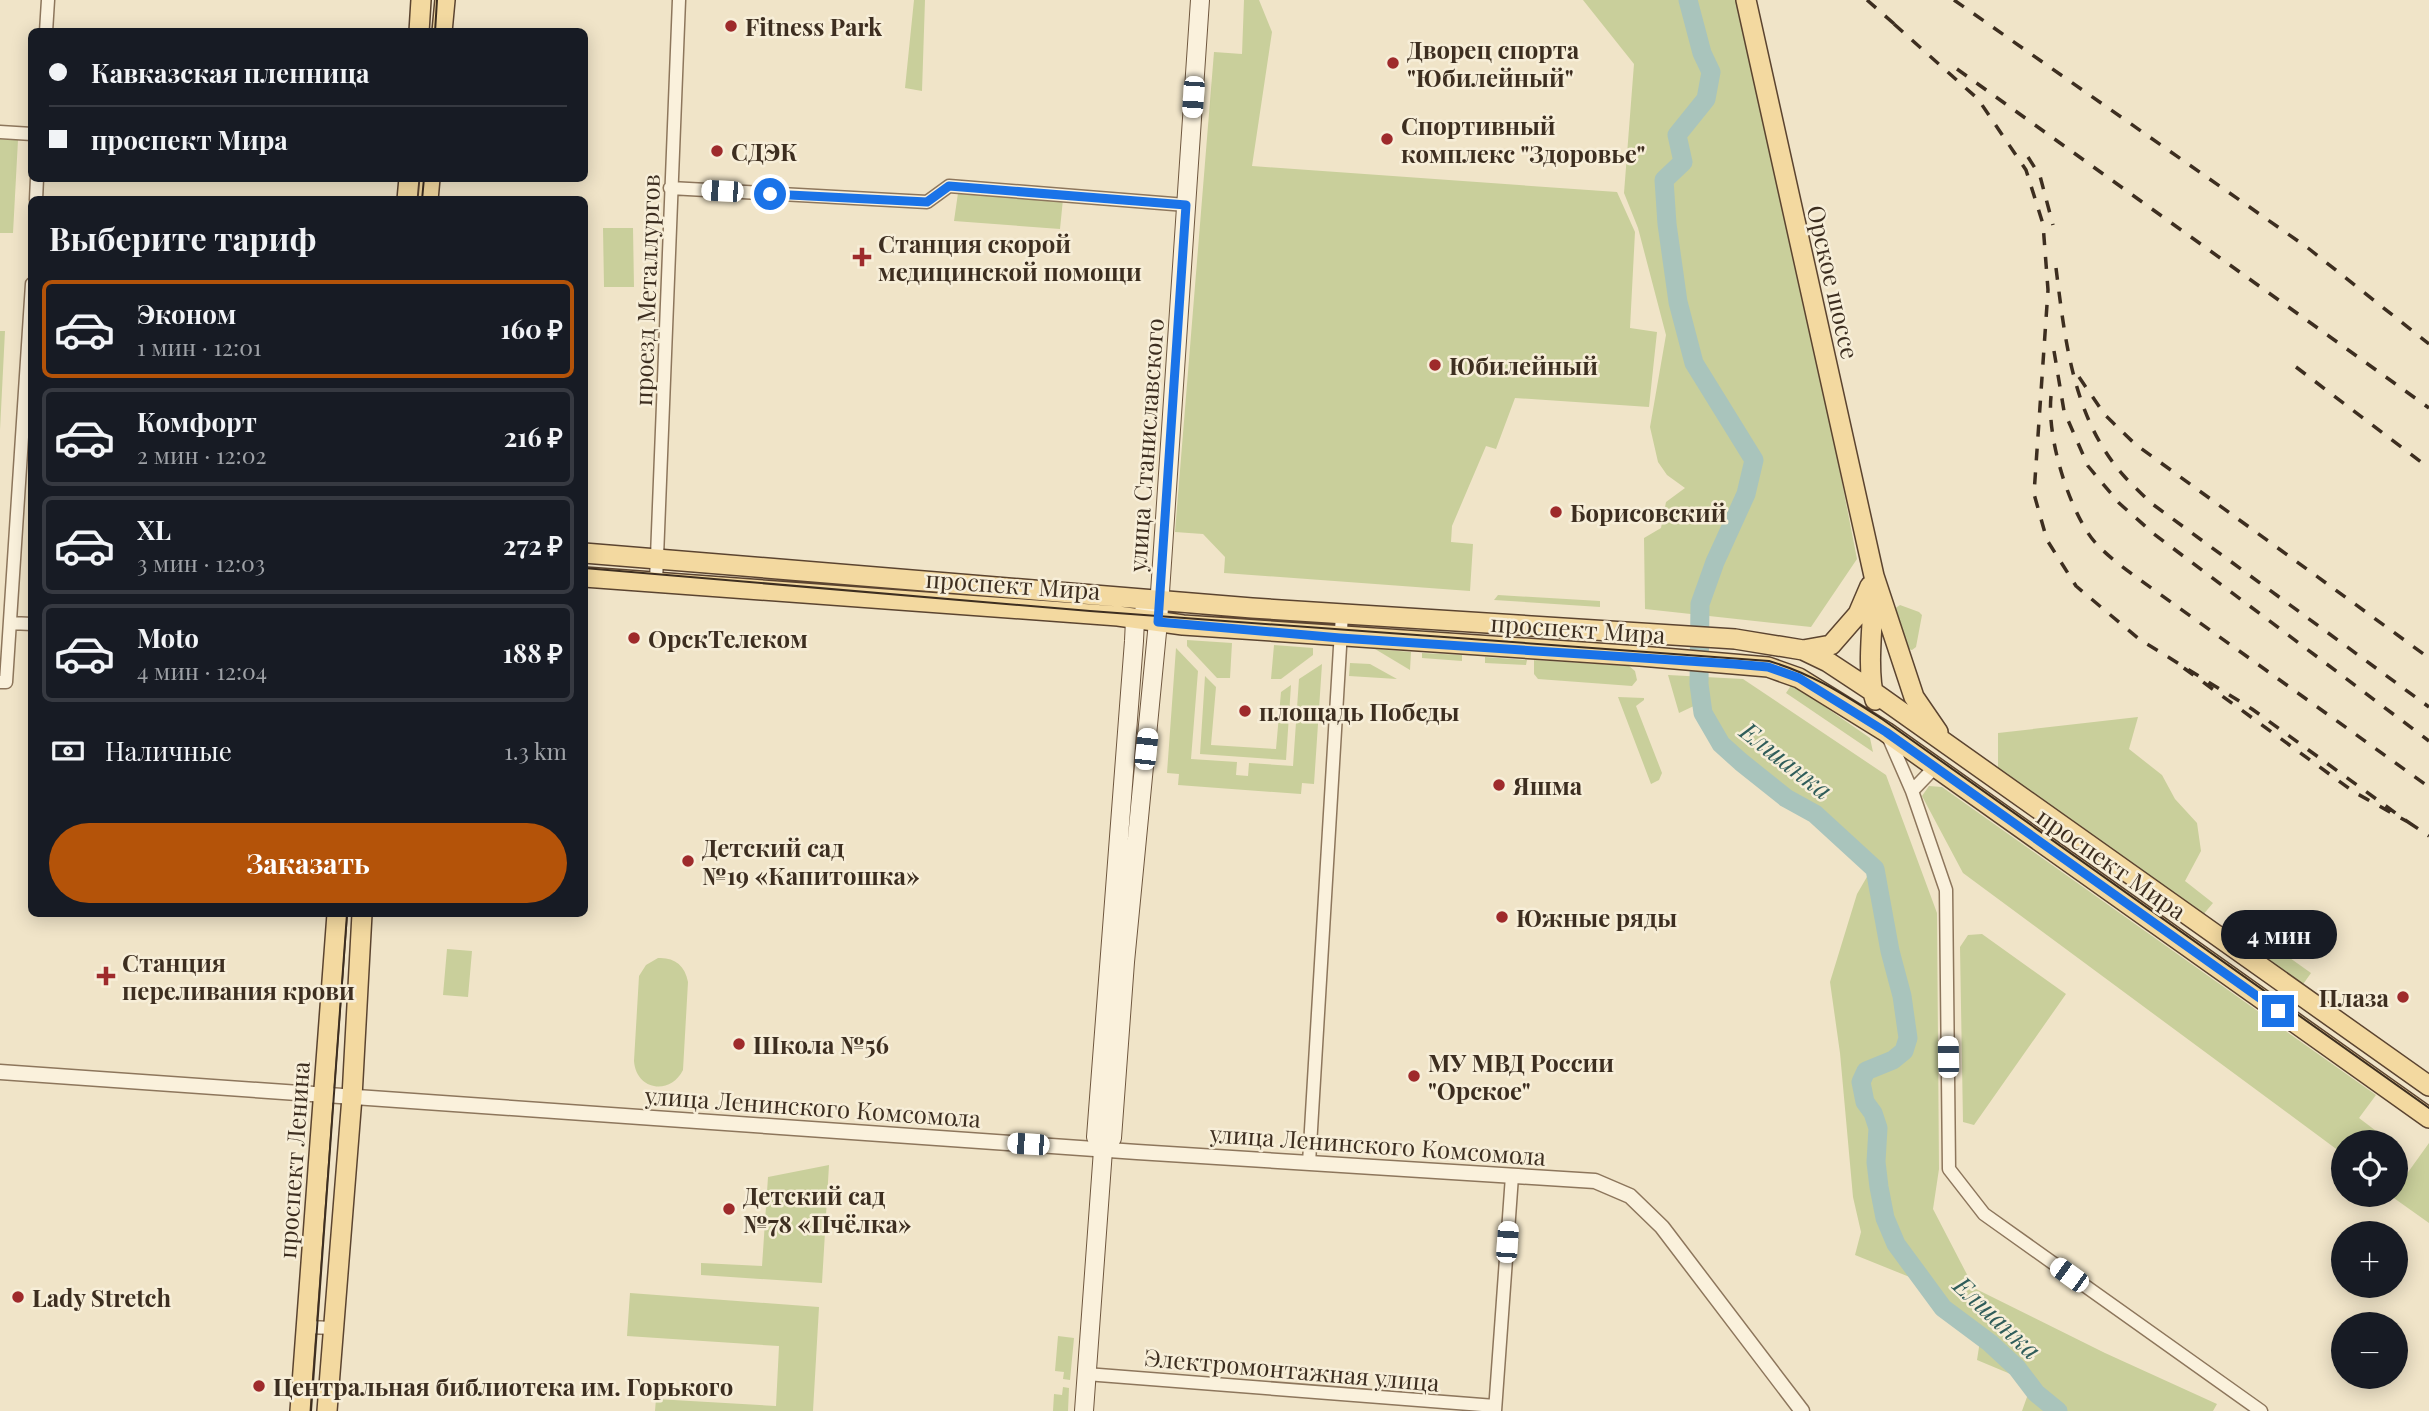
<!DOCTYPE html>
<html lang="ru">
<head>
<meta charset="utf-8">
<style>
  :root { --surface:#171b24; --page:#242831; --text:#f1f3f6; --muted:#9ea1a6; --line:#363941; --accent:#b45309 }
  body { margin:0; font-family:"Playfair Display",serif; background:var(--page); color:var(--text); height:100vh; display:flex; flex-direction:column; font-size:26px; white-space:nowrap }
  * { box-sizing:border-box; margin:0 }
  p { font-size:23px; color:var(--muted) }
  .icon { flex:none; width:38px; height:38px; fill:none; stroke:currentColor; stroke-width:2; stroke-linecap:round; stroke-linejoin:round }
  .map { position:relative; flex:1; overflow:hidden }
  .side { position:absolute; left:28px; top:196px; width:560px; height:721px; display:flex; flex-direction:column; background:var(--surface); border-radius:10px; box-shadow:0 4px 18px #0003 }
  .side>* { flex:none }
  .guide { position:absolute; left:28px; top:28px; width:560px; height:154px; border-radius:10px; box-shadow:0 4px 18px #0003; display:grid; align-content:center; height:154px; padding:0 21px; background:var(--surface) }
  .fabs { position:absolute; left:2331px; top:1130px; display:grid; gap:14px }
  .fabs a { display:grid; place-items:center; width:77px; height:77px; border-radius:50%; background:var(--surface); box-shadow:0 4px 18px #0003; font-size:35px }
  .end { position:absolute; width:32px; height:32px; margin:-16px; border:9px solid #1a73e8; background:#fff; box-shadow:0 0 0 4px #fff }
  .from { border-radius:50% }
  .bubble { position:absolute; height:49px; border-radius:24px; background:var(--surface); box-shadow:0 4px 18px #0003; font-size:23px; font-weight:700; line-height:49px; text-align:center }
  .car { position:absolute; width:21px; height:42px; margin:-21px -10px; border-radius:9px; box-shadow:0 0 5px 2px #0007; background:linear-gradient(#fff 24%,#345 0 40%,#fff 0 76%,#345 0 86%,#fff 0) }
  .guide b { display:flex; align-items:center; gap:24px; height:66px; font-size:26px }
  .guide b+b { border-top:2px solid var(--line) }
  .guide i { width:18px; height:18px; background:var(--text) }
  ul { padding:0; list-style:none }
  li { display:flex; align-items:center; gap:21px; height:98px; margin:0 14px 10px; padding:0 7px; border:4px solid var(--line); border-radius:10px }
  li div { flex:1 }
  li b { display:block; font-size:26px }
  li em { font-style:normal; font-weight:700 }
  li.active { border-color:var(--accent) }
  li>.icon { width:63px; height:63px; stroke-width:1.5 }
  h2 { padding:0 21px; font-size:32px; line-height:84px }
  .pay { display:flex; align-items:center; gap:18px; height:77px; padding:0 21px; font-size:26px }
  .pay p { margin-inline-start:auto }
  .action { display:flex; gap:14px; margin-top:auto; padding:14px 21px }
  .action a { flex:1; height:80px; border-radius:42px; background:var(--accent); color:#fff; font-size:28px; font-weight:700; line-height:80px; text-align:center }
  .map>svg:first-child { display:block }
  .green { fill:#c9cf9b }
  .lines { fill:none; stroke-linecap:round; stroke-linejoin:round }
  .river { stroke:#a9c4bc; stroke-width:19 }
  .minor-casing { stroke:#8d765c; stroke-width:15 }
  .tertiary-casing { stroke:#8d765c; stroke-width:17 }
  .secondary-casing { stroke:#6f573f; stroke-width:20 }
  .primary-casing { stroke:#5b4430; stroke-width:22 }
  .minor { stroke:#faf1dc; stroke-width:12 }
  .tertiary { stroke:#faf1dc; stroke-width:14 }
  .secondary { stroke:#faf1dc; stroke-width:18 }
  .primary { stroke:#f3d9a0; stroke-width:19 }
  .tram { stroke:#3d2e20; stroke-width:2 }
  .rail { stroke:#3d2e20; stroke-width:3.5; stroke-dasharray:12 12; stroke-linecap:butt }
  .route { stroke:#1a73e8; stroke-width:9 }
  .poi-dot { fill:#9e2a2b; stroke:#f7eed8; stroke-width:2.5 }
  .labels { text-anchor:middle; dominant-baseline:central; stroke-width:5; stroke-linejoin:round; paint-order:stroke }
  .poi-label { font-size:24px; font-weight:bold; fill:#3d2e20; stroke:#f7eed8; text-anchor:start }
  .street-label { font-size:24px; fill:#3d2e20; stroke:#f7eed8 }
  .water-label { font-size:26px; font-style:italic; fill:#2f5d5a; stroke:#f7eed8 }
</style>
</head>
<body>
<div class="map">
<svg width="2429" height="1411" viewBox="0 0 2429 1411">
  <rect width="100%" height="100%" fill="#f0e4c8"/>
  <path class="green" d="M 914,0 L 925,0 L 922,91 L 905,88 Z
    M 1244,0 L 1259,0 L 1272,32 L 1252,166 L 1617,192 L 1635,232 L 1630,328 L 1657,332 L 1649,407 L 1515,398 L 1496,449 L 1486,446 L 1452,526 L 1451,542 L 1473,544 L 1470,591 L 1224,573 L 1225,557 L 1203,534 L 1175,532 L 1214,52 L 1242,54 Z
    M 1583,0 L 1737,0 L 1820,370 L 1857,559 L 1811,627 L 1645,609 L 1644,538 L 1661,528 L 1666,502 L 1685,488 L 1667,475 L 1658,462 L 1650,427 L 1666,335 L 1638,228 L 1624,193 L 1634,64 Z
    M 0,139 L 18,140 L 13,233 L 0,233 Z
    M 958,193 L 1063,199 L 1060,229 L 954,221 Z
    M 603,228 L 633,228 L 634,287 L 604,287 Z
    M 0,331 L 5,331 L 0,430 Z
    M 1498,595 L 1600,601 L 1600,607 L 1494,600 Z
    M 1900,605 L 1919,612 L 1922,615 L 1916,647 L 1912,650 L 1907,649 L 1894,609 Z
    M 1187,640 L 1232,643 L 1230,678 L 1217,678 L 1187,646 Z
    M 1274,645 L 1313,648 L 1313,655 L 1281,679 L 1271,679 Z
    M 1176,648 L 1198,671 L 1191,759 L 1237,762 L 1236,775 L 1248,776 L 1249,763 L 1293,766 L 1299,679 L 1322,664 L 1314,784 L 1302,783 L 1301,794 L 1178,785 L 1179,774 L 1167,773 Z
    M 1375,649 L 1411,652 L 1410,670 Z
    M 1422,653 L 1462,655 L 1462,661 L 1422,658 Z
    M 1485,657 L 1527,660 L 1526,665 L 1485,663 Z
    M 1534,660 L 1629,666 L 1635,671 L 1637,680 L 1632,686 L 1538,679 L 1534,674 Z
    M 1350,663 L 1370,664 L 1397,679 L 1349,676 Z
    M 1668,675 L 1743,679 L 1886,775 L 1937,913 L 1939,1169 L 1933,1209 L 1974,1288 L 2105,1353 L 2217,1404 L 2213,1411 L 2022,1411 L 2032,1383 L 1977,1360 L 1982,1328 L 1917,1280 L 1855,1255 L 1861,1232 L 1853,1197 L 1840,1053 L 1830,982 L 1857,894 L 1875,863 L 1862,853 L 1835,824 L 1792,795 L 1737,753 L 1696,705 L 1679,713 Z
    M 1205,676 L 1216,687 L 1211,745 L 1276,749 L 1281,692 L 1291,685 L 1286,760 L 1200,754 Z
    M 1792,684 L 1870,738 L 1873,752 L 1786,693 Z
    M 1618,697 L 1644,698 L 1644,700 L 1636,706 L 1662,773 L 1659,780 L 1651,784 Z
    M 2138,717 L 2129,749 L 2162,775 L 2175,799 L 2197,823 L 2201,851 L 2185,881 L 2213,903 L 2202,916 L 1998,772 L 1998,733 Z
    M 1929,786 L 1942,787 L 2376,1095 L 2359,1118 L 2392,1143 L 2343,1143 L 2343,1154 L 1963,873 L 1922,796 Z
    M 2233,918 L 2311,973 L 2301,987 L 2222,932 Z
    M 1982,934 L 2066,994 L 1974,1125 L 1963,1122 L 1960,947 L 1968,935 Z
    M 447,949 L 472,951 L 468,997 L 443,995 Z
    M 658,958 C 674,957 685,965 688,982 L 683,1070 C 670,1096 636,1090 634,1061 L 639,976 L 646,965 Z
    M 2429,1143 L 2429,1223 L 2391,1196 L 2396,1195 L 2396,1189 Z
    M 829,1165 L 822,1283 L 701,1275 L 701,1263 L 762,1266 L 768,1177 Z
    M 630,1293 L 819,1307 L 813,1411 L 655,1411 L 656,1399 L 776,1406 L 779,1346 L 627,1336 Z
    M 1058,1336 L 1074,1338 L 1070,1380 L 1063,1379 L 1064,1372 L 1055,1371 Z
    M 1063,1387 L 1069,1388 L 1068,1411 L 1053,1411 L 1054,1394 L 1062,1395 Z"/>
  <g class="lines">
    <path class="river" d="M 1688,0 L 1702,53 L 1711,72 L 1706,99 L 1677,135 L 1683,162 L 1664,180 L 1667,224 L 1678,302 L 1694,363 L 1754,460 L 1746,494 L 1715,562 L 1700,604 L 1699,684 L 1703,713 L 1721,744 L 1741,762 L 1786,798 L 1815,814 L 1875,869 L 1890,951 L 1902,996 L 1908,1038 L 1904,1051 L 1893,1060 L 1866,1071 L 1861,1082 L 1865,1102 L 1873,1113 L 1878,1128 L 1876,1162 L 1879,1187 L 1885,1218 L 1896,1244 L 1943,1308 L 1990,1343 L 2017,1368 L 2036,1393 L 2058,1411"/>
    <g class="minor-casing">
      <path id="minor" d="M 46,32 L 48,0
        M 0,132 L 32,134
        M 670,188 L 927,202 L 949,186 L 1186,205
        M 36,200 L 37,178
        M 656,582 L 679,0
        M 10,623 L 32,624
        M 0,682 L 6,682 L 32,284
        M 1888,736 L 1912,791 L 1946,890 L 1949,1169 L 1984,1214 L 2261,1411
        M 1912,791 L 1935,767
        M 1309,1163 L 1342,614
        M 306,1327 L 334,1328
        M 1086,1374 L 1495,1406
        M 1495,1411 L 1512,1176"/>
    </g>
    <g class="tertiary-casing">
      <path id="tertiary" d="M 0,1072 L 1137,1152 L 1595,1181 L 1630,1196 L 1662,1227 L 1802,1411"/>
    </g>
    <g class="secondary-casing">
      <path id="secondary" d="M 1103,1150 L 1096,1137 L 1134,641 L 1135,620 L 1146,612
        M 1084,1411 L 1103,1150 L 1112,1138 L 1125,962 L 1158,622 L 1200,0"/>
    </g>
    <g class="primary-casing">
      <path id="primary" d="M 1746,0 L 1874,576 L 1914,697 L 1938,732
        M 419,32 L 421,0
        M 442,32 L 445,0
        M 407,200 L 409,178
        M 428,200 L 430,178
        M 584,553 L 1252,608 L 1735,639 L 1803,650 L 1828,662 L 1872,691 L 2429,1086
        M 584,577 L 1118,616 L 1183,625 L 1640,656 L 1768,667 L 1799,678 L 1886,732 L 2429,1118
        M 1874,591 C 1873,620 1866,674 1875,700
        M 1803,650 L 1831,645 L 1858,614 L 1870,586
        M 300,1411 L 337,914
        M 327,1411 L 352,1097 L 362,914"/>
    </g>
    <use href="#minor" class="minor"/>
    <use href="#tertiary" class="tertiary"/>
    <use href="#secondary" class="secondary"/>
    <use href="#primary" class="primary"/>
    <path class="tram" d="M 435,32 L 437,0
      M 422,200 L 424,178
      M 584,568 L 1090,611 L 1769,661 C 1813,674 1844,695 1882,719 L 2429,1108
      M 311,1411 L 347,914"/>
    <path class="rail" d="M 1867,0 L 1900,29
      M 1954,0 L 2308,248 L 2429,344
      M 1894,24 L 1978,99 L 2026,170 L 2043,224 L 2048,290 L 2034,494 L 2047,540 L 2076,586 L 2139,639 L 2252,709 L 2408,822 L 2354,792 L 2181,666
      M 1957,69 L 2429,408
      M 2028,157 L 2040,176 L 2053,225
      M 2056,268 C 2065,340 2073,419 2124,476 C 2132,485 2142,494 2151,503 L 2429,707
      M 2054,351 L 2064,411 L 2088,466 L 2119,503 L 2154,534 L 2429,741
      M 2296,367 L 2429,468
      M 2079,377 L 2105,415 L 2135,444 L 2429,658
      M 2051,396 C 2047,436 2066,499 2088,533 C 2099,550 2120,565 2136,577 L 2429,787
      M 2408,822 L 2429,836"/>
  </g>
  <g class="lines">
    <path class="route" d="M 770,194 L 927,202 L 949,186 L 1186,205 L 1158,622 L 1340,638 L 1734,664 L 1768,667 L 1799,678 L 1886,732 L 2278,1011"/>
  </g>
  <g class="poi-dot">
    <circle cx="731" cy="26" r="7"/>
    <circle cx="1393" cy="63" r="7"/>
    <circle cx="1387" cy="139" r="7"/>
    <circle cx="717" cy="151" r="7"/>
    <path d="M858.5 246.5h7v7h7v7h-7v7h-7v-7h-7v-7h7z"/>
    <circle cx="1435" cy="365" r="7"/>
    <circle cx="1556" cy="512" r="7"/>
    <circle cx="634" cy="638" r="7"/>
    <circle cx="1245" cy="711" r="7"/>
    <circle cx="1499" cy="785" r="7"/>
    <circle cx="688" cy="861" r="7"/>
    <circle cx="1502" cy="917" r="7"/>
    <path d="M102.5 965.5h7v7h7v7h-7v7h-7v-7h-7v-7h7z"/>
    <circle cx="2403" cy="997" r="7"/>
    <circle cx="739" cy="1044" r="7"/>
    <circle cx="1414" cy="1076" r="7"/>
    <circle cx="729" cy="1209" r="7"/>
    <circle cx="18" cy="1297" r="7"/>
    <circle cx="259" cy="1386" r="7"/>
  </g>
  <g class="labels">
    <g class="poi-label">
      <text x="745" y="26">Fitness Park</text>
      <text x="1407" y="49">Дворец спорта<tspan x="1407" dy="28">"Юбилейный"</tspan></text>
      <text x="1401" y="125">Спортивный<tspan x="1401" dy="28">комплекс "Здоровье"</tspan></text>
      <text x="731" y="151">СДЭК</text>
      <text x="878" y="243">Станция скорой<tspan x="878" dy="28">медицинской помощи</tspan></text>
      <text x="1449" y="365">Юбилейный</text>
      <text x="1570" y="512">Борисовский</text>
      <text x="648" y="638">ОрскТелеком</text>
      <text x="1259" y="711">площадь Победы</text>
      <text x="1513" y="785">Яшма</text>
      <text x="702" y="847">Детский сад<tspan x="702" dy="28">№19 «Капитошка»</tspan></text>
      <text x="1516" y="917">Южные ряды</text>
      <text x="122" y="962">Станция<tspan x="122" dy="28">переливания крови</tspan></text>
      <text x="2389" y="997" text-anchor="end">Плаза</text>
      <text x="753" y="1044">Школа №56</text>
      <text x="1428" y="1062">МУ МВД России<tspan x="1428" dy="28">"Орское"</tspan></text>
      <text x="743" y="1195">Детский сад<tspan x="743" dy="28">№78 «Пчёлка»</tspan></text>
      <text x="32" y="1297">Lady Stretch</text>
      <text x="273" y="1386">Центральная библиотека им. Горького</text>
    </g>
    <g class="street-label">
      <text transform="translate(1834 282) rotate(77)">Орское шоссе</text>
      <text transform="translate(646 290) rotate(-88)">проезд Металлургов</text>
      <text transform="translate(1145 445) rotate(-86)">улица Станиславского</text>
      <text transform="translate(1013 584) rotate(4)">проспект Мира</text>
      <text transform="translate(1578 628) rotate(4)">проспект Мира</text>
      <text transform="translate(2112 863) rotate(35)">проспект Мира</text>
      <text transform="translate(813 1106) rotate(4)">улица Ленинского Комсомола</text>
      <text transform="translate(1378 1144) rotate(4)">улица Ленинского Комсомола</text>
      <text transform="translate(293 1160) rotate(-86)">проспект Ленина</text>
      <text transform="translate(1292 1369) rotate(5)">Электромонтажная улица</text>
    </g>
    <g class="water-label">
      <text transform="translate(1787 760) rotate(38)">Елшанка</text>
      <text transform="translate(1998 1317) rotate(43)">Елшанка</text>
    </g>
  </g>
</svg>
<div class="fabs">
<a><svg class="icon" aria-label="locate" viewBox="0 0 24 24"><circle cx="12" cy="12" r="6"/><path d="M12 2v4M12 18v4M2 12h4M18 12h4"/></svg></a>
<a>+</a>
<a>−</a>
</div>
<i class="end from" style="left:770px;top:194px"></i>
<i class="end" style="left:2278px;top:1011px"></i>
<div class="bubble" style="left:2221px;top:910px;width:116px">4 мин</div>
<i class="car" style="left:1193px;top:97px;rotate:184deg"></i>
<i class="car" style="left:722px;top:191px;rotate:273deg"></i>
<i class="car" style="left:1146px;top:749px;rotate:6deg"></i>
<i class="car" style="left:1948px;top:1057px;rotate:359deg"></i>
<i class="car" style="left:1028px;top:1144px;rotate:274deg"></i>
<i class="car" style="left:1507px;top:1242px;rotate:4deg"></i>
<i class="car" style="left:2069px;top:1275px;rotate:306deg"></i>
<div class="guide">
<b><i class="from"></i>Кавказская пленница</b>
<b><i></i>проспект Мира</b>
</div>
<section class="side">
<h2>Выберите тариф</h2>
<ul>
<li class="active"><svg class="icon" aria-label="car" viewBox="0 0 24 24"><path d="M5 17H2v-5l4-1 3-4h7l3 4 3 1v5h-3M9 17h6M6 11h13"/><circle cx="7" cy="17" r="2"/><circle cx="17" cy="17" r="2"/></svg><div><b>Эконом</b><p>1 мин · 12:01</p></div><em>160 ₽</em></li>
<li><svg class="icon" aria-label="car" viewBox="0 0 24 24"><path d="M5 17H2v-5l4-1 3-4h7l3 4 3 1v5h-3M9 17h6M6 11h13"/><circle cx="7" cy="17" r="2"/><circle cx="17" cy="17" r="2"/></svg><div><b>Комфорт</b><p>2 мин · 12:02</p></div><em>216 ₽</em></li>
<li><svg class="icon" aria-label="car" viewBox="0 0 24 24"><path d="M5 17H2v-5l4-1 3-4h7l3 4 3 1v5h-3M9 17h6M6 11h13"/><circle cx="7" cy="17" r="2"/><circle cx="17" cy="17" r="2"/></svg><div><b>XL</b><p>3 мин · 12:03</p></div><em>272 ₽</em></li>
<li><svg class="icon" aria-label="car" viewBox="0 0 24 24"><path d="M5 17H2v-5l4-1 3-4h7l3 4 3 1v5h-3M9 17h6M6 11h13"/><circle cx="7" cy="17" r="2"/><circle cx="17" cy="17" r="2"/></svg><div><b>Moto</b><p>4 мин · 12:04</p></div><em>188 ₽</em></li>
</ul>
<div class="pay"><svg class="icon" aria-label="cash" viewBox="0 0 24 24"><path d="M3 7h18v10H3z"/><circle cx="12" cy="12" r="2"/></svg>Наличные<p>1.3 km</p></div>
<div class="action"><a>Заказать</a></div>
</section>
</div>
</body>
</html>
